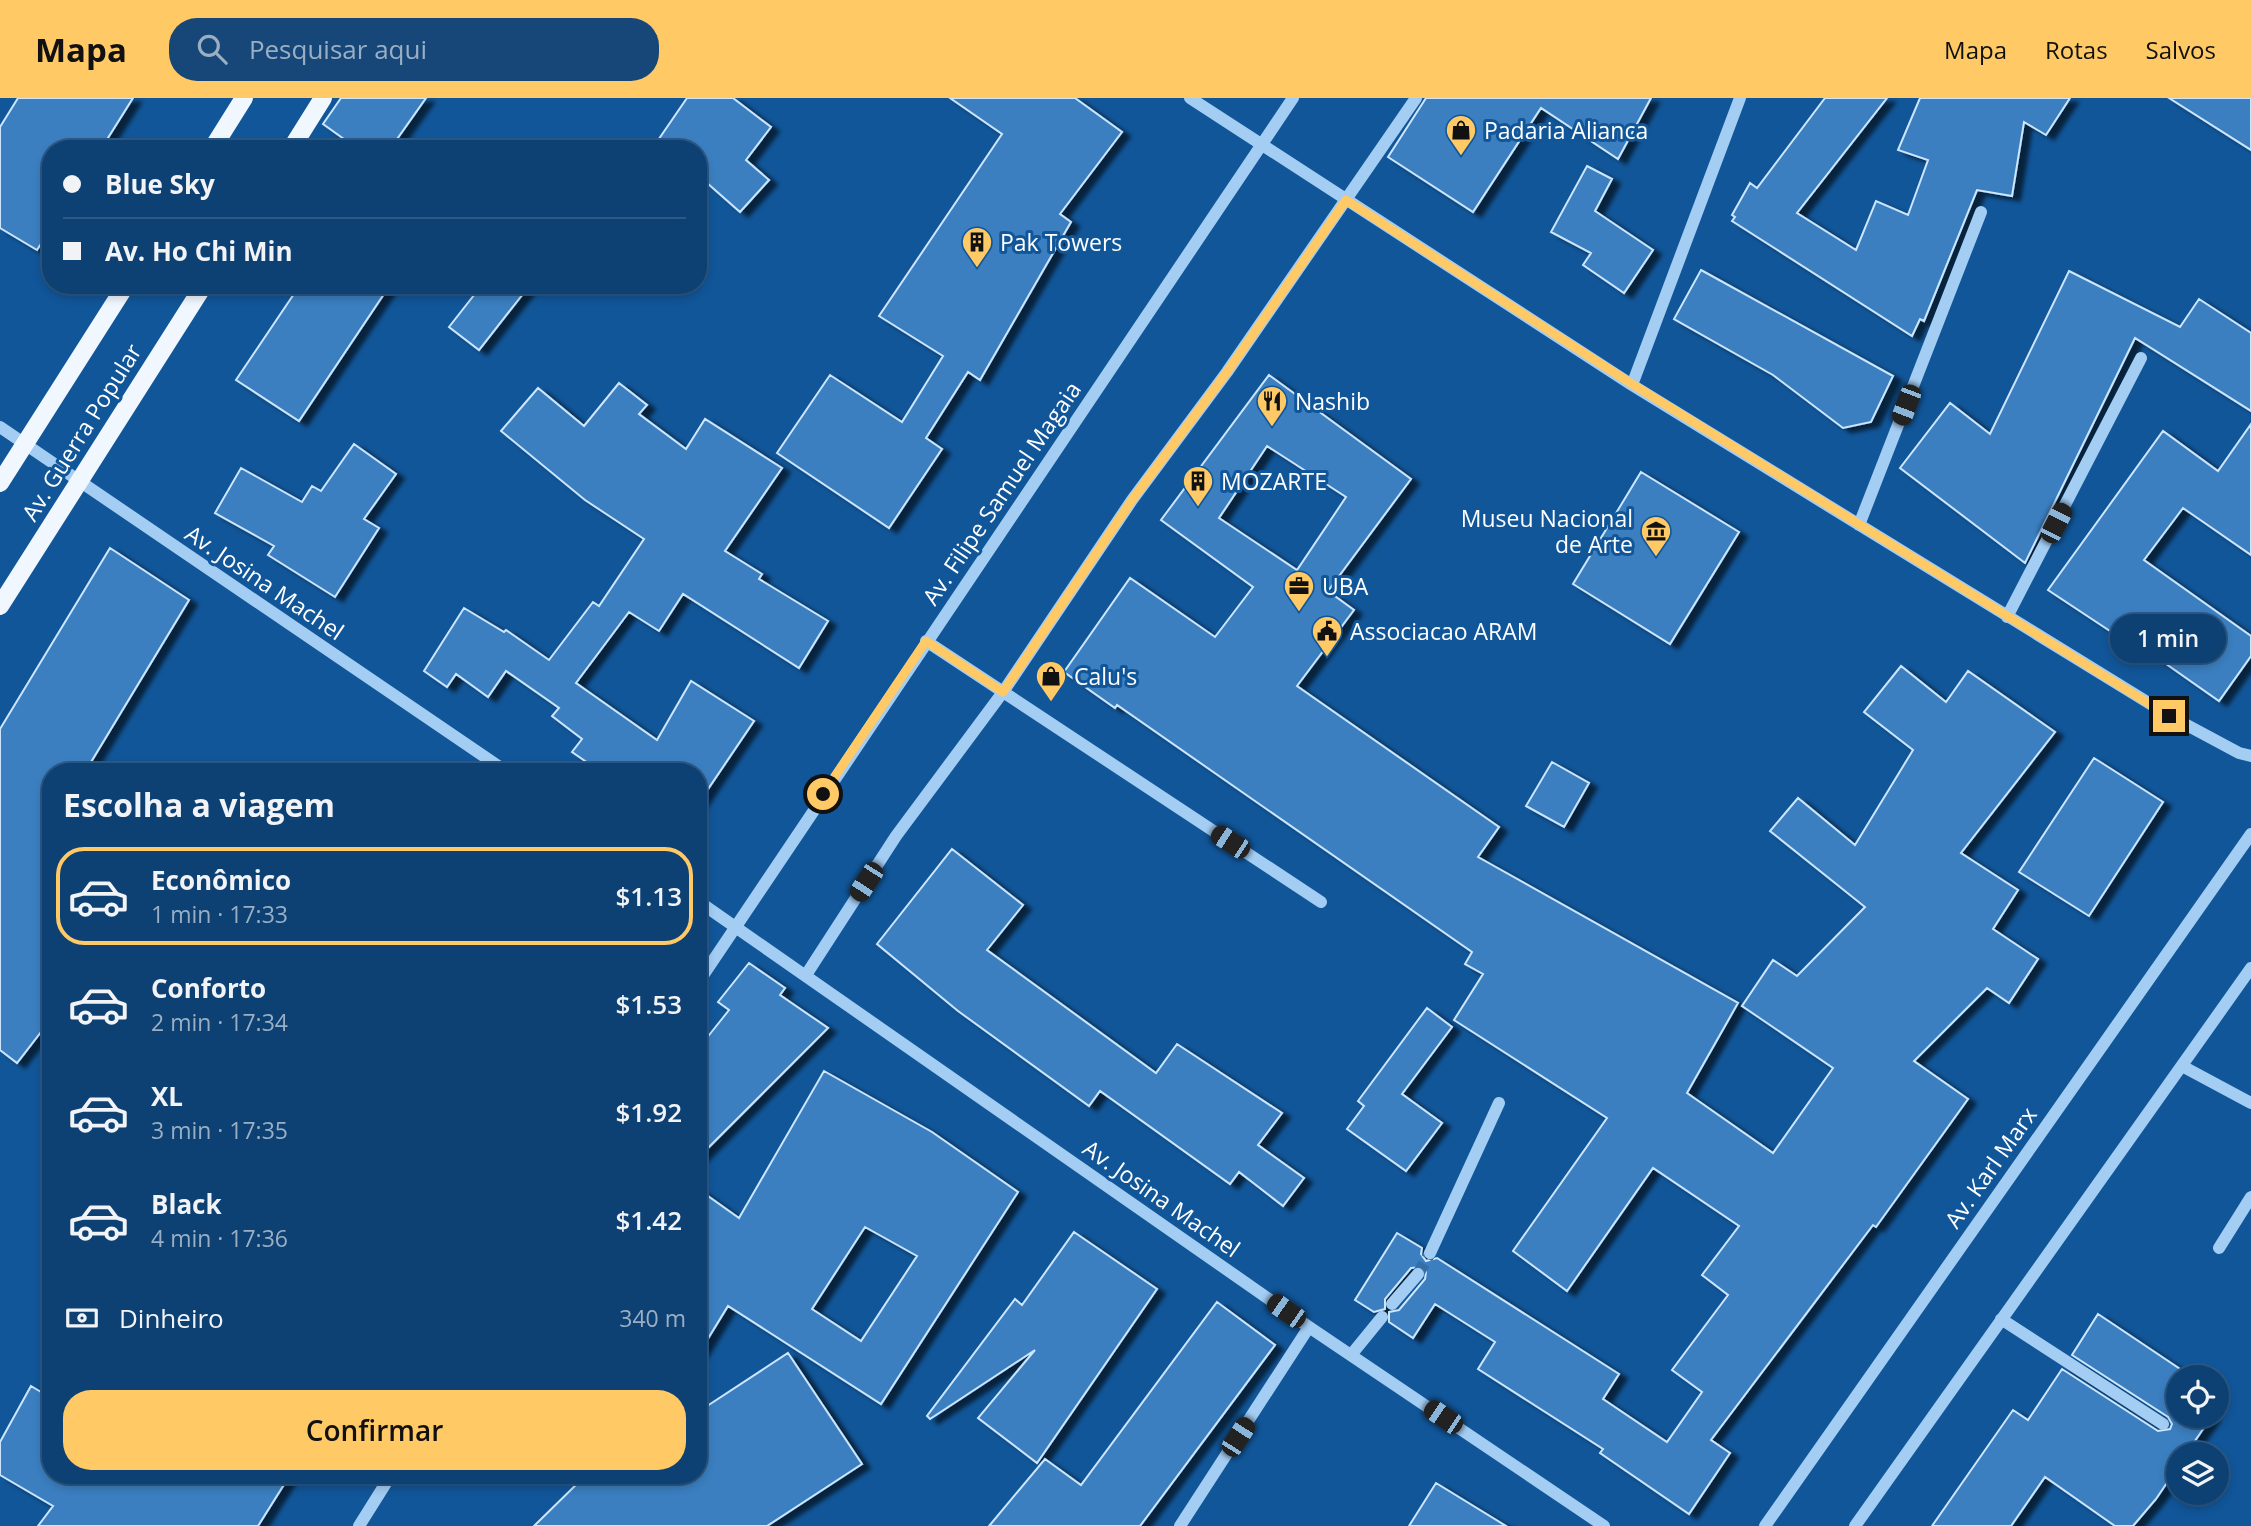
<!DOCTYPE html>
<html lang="pt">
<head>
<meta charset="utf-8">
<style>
  :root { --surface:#0d4073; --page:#164778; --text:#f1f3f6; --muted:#9aafc4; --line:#2d5985; --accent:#ffc966 }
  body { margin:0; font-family:"Open Sans",sans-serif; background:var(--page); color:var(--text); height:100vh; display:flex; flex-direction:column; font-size:26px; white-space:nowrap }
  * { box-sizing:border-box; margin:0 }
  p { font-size:23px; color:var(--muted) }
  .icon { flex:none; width:38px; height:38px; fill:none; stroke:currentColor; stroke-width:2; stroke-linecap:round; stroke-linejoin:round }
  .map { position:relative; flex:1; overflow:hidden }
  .details { position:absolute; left:42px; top:665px; width:665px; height:721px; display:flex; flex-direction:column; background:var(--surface); border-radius:28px; box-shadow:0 4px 10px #0003,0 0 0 2px var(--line) }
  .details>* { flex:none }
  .guide { position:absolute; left:42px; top:42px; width:665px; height:154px; border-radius:28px; box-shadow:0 4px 10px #0003,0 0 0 2px var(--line); display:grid; align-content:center; height:154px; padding:0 21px; background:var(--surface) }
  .fabs { position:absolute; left:2166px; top:1267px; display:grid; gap:14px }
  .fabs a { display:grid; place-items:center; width:63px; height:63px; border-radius:50%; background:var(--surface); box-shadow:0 4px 10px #0003,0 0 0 2px var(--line); font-size:35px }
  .end { position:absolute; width:32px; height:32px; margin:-16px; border:9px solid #ffc966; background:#111; box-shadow:0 0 0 4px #111 }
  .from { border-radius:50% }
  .bubble { position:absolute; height:49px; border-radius:24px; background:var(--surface); box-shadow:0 4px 10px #0003,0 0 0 2px var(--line); font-size:23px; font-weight:600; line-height:49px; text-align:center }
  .car { position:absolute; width:21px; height:42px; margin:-21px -10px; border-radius:9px; box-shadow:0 0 5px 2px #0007; background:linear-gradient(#222 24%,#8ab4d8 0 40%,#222 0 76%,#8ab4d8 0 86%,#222 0) }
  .guide b { display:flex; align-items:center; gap:24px; height:66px; font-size:26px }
  .guide b+b { border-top:2px solid var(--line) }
  .guide i { width:18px; height:18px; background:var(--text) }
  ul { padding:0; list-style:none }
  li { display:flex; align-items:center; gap:21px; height:98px; margin:0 14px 10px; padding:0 7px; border:4px solid transparent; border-radius:28px }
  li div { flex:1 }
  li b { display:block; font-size:26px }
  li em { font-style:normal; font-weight:600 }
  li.current { border-color:var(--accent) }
  li>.icon { width:63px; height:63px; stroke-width:1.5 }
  h2 { padding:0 21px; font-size:32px; line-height:84px }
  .pay { display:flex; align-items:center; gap:18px; height:77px; padding:0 21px; font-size:26px }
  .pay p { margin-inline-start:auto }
  .action { display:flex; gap:14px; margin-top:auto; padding:14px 21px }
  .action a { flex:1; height:80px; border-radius:28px; background:var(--accent); color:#111; font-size:28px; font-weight:600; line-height:80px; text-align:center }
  header { display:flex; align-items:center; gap:42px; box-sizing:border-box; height:98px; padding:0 35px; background:var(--accent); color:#111 }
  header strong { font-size:33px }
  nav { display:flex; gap:38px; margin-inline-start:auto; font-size:24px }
  .search { width:490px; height:63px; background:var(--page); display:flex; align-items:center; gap:18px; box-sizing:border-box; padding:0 24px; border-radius:28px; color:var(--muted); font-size:26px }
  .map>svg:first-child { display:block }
  .building { fill:#3a7fc1; stroke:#cce6fe; stroke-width:2; fill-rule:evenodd; filter:url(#shadow) }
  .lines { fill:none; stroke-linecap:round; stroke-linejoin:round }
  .minor-tunnel { stroke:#356fa8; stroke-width:12; stroke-dasharray:12 6; stroke-linecap:butt }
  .minor { stroke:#a4cdf4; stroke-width:12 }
  .major { stroke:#f0f7ff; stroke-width:18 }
  .route { stroke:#ffc966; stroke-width:9 }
  .labels { text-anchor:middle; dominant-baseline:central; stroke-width:6; stroke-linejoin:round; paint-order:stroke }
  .poi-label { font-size:23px; fill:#fff; stroke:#115699; text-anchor:start }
  .street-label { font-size:23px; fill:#fff; stroke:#115699 }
</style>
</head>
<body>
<header>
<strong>Mapa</strong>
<div class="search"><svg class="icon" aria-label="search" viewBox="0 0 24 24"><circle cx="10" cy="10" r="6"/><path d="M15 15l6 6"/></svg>Pesquisar aqui</div>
<nav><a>Mapa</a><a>Rotas</a><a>Salvos</a></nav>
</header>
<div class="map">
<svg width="2251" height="1428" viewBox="0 0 2251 1428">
  <defs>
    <filter id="shadow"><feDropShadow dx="8" dy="4.5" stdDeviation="2" flood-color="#0009"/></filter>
  </defs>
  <rect width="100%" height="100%" fill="#115699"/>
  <path class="building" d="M 18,0 L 133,0 L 101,51 L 51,51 L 51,130 L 37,152 L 0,130 L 0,29 Z
    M 341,0 L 426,0 L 390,51 L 358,51 L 323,26 Z
    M 687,0 L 733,0 L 771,29 L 746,62 L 769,82 L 740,114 L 698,77 L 698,51 L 652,51 Z
    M 950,0 L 1075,0 L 1122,34 L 1060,116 L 1071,124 L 980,282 L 968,274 L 926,340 L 942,351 L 889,430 L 777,355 L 830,277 L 902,324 L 943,258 L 879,218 L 1002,36 Z
    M 1426,0 L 1651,0 L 1618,61 L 1541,10 L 1473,114 L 1388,59 Z
    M 1825,0 L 1887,0 L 1797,115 L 1856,152 L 1876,103 L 1908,117 L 1928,62 L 1898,52 L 1920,0 L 2070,0 L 2046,37 L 2024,24 L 2012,98 L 1977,92 L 1924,223 L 1920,221 L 1912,238 L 1732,123 L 1735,119 L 1732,117 L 1750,85 L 1757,90 Z
    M 2169,0 L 2251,0 L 2251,52 Z
    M 1587,68 L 1612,81 L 1595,113 L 1653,152 L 1624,195 L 1583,167 L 1591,155 L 1551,134 Z
    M 1701,172 L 1893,278 L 1871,324 L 1843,330 L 1773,277 L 1674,221 Z
    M 2069,173 L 2180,229 L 2199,201 L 2251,235 L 2251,313 L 2135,240 L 2025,465 L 1900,370 L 1950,305 L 1990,336 Z
    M 300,187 L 390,187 L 299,323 L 236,282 Z
    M 482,187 L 530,187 L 479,252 L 449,229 Z
    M 1269,277 L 1411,381 L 1328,493 L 1354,512 L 1297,588 L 1499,729 L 1478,759 L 1738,905 L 1687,995 L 1773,1055 L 1833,970 L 1742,908 L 1773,862 L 1797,878 L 1865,809 L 1770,733 L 1798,700 L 1855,747 L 1913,652 L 1864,614 L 1901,568 L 1946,604 L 1968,573 L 2055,634 L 1961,755 L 2018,792 L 1993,831 L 2038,861 L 2009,905 L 1987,890 L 1914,963 L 1968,1001 L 1876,1129 L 1873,1127 L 1711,1342 L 1730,1355 L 1689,1416 L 1600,1355 L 1603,1351 L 1478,1271 L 1495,1244 L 1435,1206 L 1413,1240 L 1389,1224 L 1389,1214 L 1399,1212 L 1425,1181 L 1426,1174 L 1423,1169 L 1411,1170 L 1385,1201 L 1385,1211 L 1374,1214 L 1355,1202 L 1397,1135 L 1422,1150 L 1421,1156 L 1426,1163 L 1437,1160 L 1619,1276 L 1603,1301 L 1667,1344 L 1702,1294 L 1672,1272 L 1728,1197 L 1702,1177 L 1739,1128 L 1653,1070 L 1567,1193 L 1513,1153 L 1607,1020 L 1454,922 L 1483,876 L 1465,866 L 1472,854 L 1117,607 L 1115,610 L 1064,574 L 1130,480 L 1215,539 L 1253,489 L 1161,422 ZM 1267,348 L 1346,399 L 1297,472 L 1219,420 Z
    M 619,285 L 647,307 L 639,316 L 686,351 L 705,321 L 782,370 L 725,453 L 762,476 L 759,481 L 828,523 L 799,570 L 683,496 L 659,533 L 629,514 L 576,585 L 657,642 L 691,583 L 754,623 L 698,706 L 698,674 L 601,674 L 572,654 L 582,641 L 552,618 L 559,610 L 506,573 L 488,599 L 456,576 L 447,589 L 424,573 L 464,510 L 504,534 L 506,532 L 549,562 L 593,504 L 599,508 L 644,441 L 585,402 L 501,333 L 538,290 L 584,328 Z
    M 2251,326 L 2251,457 L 2183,410 L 2144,462 L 2251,538 L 2251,558 L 2219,603 L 2122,535 L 2119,539 L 2048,492 L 2163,333 L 2218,373 Z
    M 354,346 L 396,376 L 364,421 L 379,430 L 335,499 L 268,457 L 274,448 L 215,415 L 241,370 L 302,404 L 312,388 L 321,393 Z
    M 1641,374 L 1739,434 L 1670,546 L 1573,486 Z
    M 110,450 L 189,502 L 85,674 L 51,674 L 51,921 L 17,965 L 0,952 L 0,631 Z
    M 2094,660 L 2163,704 L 2089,818 L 2019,774 Z
    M 1552,664 L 1589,685 L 1564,729 L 1526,708 Z
    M 952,751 L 1023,807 L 987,852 L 1156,975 L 1177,946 L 1282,1015 L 1258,1047 L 1304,1080 L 1283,1108 L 1239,1074 L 1230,1086 L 1100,993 L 1089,1008 L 958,913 L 877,846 Z
    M 749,865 L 785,890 L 780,897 L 828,930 L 698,1060 L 698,951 L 729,912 L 718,904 Z
    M 1427,910 L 1452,929 L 1402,996 L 1442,1025 L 1406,1073 L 1347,1031 L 1364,1008 L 1358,1003 Z
    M 824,973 L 932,1034 L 1018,1094 L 881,1306 L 728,1208 L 698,1257 L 698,1091 L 739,1120 ZM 865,1129 L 917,1158 L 861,1243 L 812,1211 Z
    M 1074,1134 L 1157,1191 L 1037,1365 L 978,1320 L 1035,1252 L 930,1321 L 927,1318 L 1015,1201 L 1022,1207 Z
    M 1217,1204 L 1275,1247 L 1140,1428 L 989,1428 L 1045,1361 L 1081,1387 Z
    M 2098,1216 L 2192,1279 L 2179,1279 L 2179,1318 L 2212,1318 L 2186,1356 L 2179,1356 L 2179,1367 L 2156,1401 L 2133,1428 L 2115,1428 L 2045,1379 L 2011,1428 L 1932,1428 L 2013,1312 L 2028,1322 L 2062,1271 L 2158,1333 L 2170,1331 L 2172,1326 L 2168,1319 L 2072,1257 Z
    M 788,1255 L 862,1366 L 767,1428 L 534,1428 L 586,1377 L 698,1377 L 698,1314 Z
    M 31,1288 L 51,1300 L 51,1377 L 290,1377 L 258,1428 L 38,1428 L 53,1408 L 0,1377 L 0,1344 Z
    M 1436,1385 L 1506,1428 L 1409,1428 Z"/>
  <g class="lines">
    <path class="minor-tunnel" d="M 1418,1176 L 1430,1155"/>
    <path class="minor" d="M 1190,0 L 1632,287 L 2170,618 L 2239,655 L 2251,658
      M 1632,287 L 1740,0
      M 0,329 L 507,674
      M 1859,427 L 1981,114
      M 2007,519 L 2141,260
      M 926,543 L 1321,804
      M 698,803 L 1309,1229 L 1604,1428
      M 806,877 L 896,738 L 1003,594 L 1132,402 L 1227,274 L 1416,0
      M 698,885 L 1293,0
      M 2182,968 L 2251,1005
      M 2219,1150 L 2251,1099
      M 1430,1155 L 1499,1005
      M 1392,1206 L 1418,1176
      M 2001,1221 L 2163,1326
      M 1351,1257 L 1382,1219
      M 359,1428 L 391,1377
      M 1180,1428 L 1309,1229
      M 1765,1428 L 2251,736
      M 1855,1428 L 2251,870"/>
    <path class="major" d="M 212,51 L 244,0
      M 291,51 L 323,0
      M 0,385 L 126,187
      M 0,508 L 204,187"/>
  </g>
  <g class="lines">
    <path class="route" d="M 823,696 L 926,543 L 1003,594 L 1132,402 L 1227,274 L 1346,102 L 1632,286 L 2169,618"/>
  </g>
  <defs>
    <g id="shop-pin" transform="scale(1.575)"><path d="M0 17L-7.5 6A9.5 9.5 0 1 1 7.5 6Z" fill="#ffc966" stroke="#115699"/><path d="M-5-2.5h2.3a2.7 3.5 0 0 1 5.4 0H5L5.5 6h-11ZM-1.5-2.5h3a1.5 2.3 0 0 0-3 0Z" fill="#111"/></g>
    <g id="building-pin" transform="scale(1.575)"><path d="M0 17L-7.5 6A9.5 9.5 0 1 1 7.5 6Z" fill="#ffc966" stroke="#115699"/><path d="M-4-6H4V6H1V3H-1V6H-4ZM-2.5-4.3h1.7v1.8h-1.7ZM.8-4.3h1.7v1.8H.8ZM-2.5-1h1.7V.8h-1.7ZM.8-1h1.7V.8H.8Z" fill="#111"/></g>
    <g id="restaurant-pin" transform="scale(1.575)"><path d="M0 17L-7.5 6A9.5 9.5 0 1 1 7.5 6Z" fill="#ffc966" stroke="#115699"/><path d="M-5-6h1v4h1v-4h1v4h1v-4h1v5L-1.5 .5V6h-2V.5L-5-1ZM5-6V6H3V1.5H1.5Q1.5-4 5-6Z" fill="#111"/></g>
    <g id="museum-pin" transform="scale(1.575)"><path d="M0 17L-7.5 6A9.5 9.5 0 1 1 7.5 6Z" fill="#ffc966" stroke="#115699"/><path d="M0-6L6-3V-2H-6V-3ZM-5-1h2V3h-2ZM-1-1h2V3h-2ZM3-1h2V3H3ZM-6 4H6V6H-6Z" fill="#111"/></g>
    <g id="office-pin" transform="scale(1.575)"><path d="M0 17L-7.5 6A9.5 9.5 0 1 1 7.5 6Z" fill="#ffc966" stroke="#115699"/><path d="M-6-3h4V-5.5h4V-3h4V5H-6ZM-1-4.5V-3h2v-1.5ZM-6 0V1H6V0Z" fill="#111"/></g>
    <g id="civic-pin" transform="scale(1.575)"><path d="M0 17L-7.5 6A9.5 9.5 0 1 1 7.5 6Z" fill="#ffc966" stroke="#115699"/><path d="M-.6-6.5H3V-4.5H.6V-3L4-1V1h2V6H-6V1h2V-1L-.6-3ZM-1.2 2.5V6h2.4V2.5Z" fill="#111"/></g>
  </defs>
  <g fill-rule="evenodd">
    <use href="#shop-pin" x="1461" y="32"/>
    <use href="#building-pin" x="977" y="144"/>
    <use href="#restaurant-pin" x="1272" y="303"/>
    <use href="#building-pin" x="1198" y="383"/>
    <use href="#museum-pin" x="1656" y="433"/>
    <use href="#office-pin" x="1299" y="488"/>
    <use href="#civic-pin" x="1327" y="533"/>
    <use href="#shop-pin" x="1051" y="578"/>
  </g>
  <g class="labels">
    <g class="poi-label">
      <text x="1484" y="32">Padaria Alianca</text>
      <text x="1000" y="144">Pak Towers</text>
      <text x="1295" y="303">Nashib</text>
      <text x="1221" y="383">MOZARTE</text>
      <text x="1633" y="420" text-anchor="end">Museu Nacional<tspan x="1633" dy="26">de Arte</tspan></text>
      <text x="1322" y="488">UBA</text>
      <text x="1350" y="533">Associacao ARAM</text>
      <text x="1074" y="578">Calu's</text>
    </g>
    <g class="street-label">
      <text transform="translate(81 334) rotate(-58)">Av. Guerra Popular</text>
      <text transform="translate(1001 395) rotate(-56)">Av. Filipe Samuel Magaia</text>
      <text transform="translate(265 484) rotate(34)">Av. Josina Machel</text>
      <text transform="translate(1990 1069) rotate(-55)">Av. Karl Marx</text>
      <text transform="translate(1162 1100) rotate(35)">Av. Josina Machel</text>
    </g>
  </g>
</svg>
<div class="fabs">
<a><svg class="icon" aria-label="locate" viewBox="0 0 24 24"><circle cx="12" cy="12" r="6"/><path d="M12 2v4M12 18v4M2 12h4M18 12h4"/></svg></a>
<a><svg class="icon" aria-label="layers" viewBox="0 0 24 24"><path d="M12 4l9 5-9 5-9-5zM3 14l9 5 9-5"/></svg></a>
</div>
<i class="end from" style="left:823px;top:696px"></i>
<i class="end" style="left:2169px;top:618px"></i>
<div class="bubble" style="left:2110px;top:516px;width:116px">1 min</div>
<i class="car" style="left:1906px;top:307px;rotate:201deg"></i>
<i class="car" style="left:2056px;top:425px;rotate:27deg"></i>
<i class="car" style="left:1230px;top:744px;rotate:303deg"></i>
<i class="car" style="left:866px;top:784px;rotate:213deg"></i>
<i class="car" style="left:1286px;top:1213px;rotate:305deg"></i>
<i class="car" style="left:1443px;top:1319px;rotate:304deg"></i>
<i class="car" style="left:1238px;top:1339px;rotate:33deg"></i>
<div class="guide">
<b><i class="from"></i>Blue Sky</b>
<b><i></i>Av. Ho Chi Min</b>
</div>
<section class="details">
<h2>Escolha a viagem</h2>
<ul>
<li class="current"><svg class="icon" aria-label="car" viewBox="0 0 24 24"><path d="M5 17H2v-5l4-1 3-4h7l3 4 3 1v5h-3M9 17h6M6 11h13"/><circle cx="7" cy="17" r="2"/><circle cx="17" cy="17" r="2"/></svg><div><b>Econômico</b><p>1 min · 17:33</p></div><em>$1.13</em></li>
<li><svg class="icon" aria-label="car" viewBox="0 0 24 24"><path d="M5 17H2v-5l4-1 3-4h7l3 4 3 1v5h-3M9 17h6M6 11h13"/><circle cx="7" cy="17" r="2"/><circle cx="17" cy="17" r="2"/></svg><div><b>Conforto</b><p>2 min · 17:34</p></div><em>$1.53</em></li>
<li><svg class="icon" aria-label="car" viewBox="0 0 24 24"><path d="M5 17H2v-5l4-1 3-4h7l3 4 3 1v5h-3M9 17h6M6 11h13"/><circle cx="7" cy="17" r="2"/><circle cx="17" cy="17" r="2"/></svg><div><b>XL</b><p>3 min · 17:35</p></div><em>$1.92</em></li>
<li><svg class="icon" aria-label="car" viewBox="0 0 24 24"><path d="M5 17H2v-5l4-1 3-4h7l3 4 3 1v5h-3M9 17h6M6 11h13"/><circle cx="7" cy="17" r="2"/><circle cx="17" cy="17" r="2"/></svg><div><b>Black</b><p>4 min · 17:36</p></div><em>$1.42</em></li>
</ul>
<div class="pay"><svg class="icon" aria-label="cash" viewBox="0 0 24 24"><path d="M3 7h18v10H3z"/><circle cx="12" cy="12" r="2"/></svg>Dinheiro<p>340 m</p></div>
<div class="action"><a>Confirmar</a></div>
</section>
</div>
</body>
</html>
